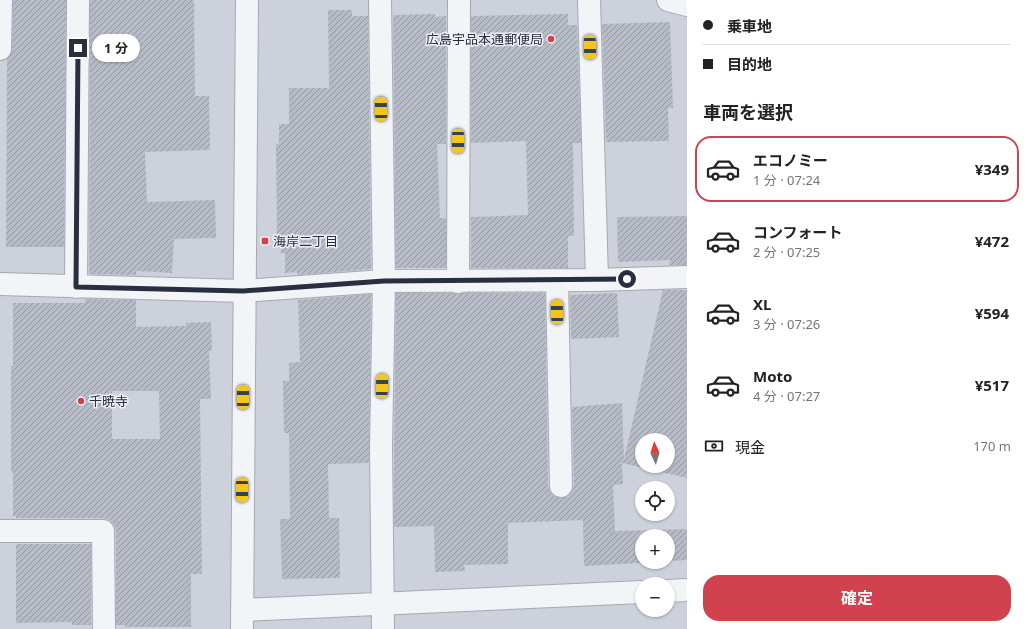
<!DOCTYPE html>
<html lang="ja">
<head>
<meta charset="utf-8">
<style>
  :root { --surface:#fff; --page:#f6f6f6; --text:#222; --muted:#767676; --line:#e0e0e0; --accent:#d0424d }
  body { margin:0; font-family:"Noto Sans","Noto Sans JP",sans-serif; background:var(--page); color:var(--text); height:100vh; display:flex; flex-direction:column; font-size:15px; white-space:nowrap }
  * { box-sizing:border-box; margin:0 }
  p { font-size:13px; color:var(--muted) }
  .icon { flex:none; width:22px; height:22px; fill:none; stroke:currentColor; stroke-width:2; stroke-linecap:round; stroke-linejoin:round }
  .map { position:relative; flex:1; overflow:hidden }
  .panel { display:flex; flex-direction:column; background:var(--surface); width:340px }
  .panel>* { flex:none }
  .top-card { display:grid; align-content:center; height:88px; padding:0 16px; background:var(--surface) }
  .needle { width:26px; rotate:356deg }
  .tools { position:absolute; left:635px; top:433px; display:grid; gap:8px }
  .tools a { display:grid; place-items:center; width:40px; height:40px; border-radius:50%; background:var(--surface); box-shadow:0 1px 3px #0004; font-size:20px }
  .end { position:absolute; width:18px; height:18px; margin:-9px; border:5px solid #282f40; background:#fff; box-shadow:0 0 0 2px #fff }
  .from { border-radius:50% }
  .bubble { position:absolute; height:28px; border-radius:14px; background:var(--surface); box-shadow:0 1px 3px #0004; font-size:13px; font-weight:700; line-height:28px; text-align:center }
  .car { position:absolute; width:12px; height:24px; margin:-12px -6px; border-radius:5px; box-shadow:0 0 3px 1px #0007; background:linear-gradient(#f5c518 24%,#345 0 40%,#f5c518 0 76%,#345 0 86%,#f5c518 0) }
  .top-card b { display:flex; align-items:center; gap:14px; height:38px; font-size:15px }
  .top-card b+b { border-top:1px solid var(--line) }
  .top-card i { width:10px; height:10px; background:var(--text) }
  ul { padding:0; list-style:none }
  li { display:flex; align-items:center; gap:12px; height:66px; margin:0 8px 6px; padding:0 8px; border:2px solid transparent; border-radius:16px }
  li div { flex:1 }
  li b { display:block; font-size:15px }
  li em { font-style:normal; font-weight:700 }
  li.on { border-color:var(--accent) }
  li>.icon { width:36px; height:36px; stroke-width:1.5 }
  h2 { padding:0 16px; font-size:18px; line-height:48px }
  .pay { display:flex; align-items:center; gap:10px; height:44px; padding:0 16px; font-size:15px }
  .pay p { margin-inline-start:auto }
  .cta { display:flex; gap:8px; margin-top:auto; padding:8px 16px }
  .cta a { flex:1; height:46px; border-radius:16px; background:var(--accent); color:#fff; font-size:16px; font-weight:700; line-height:46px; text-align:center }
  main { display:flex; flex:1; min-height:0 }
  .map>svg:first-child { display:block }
  .built { fill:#cdd1db; fill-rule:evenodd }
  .building { fill:url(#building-hatch); fill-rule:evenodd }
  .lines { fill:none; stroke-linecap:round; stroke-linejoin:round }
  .minor-casing { stroke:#a4a9b3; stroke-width:24 }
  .tertiary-casing { stroke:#a4a9b3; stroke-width:24 }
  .minor { stroke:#f2f4f7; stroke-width:22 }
  .tertiary { stroke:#f2f4f7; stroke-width:22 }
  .route { stroke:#282f40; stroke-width:5 }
  .poi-dot { fill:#d0424d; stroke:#eff1f6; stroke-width:1.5 }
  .labels { text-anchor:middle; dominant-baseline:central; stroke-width:3; stroke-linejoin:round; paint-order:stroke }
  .poi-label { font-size:13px; fill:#282f40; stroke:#eff1f6; text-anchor:start }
</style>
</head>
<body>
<main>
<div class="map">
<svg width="687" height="629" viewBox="0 0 687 629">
  <defs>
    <pattern id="building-hatch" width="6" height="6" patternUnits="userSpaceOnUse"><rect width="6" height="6" fill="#b6bbc6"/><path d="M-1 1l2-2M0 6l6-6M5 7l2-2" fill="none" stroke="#9498a2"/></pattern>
  </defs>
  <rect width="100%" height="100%" fill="#dfe2e9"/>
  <path class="built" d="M 0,0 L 687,0 L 687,629 L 0,629 ZM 642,440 L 668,440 L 668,466 L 642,466 ZM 642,488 L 668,488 L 668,514 L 642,514 ZM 642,536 L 668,536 L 668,562 L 642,562 ZM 642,584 L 668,584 L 668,610 L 642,610 Z"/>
  <path class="building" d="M 13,0 L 66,0 L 64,247 L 6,247 L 7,59 L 12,49 Z
    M 90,0 L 194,0 L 195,96 L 209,96 L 210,150 L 145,152 L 147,202 L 215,200 L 216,238 L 174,239 L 172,273 L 136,271 L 136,275 L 89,274 Z
    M 328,10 L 352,10 L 352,16 L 368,16 L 371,269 L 298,275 L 297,272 L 285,273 L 285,253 L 281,253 L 280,234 L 277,234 L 276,144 L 279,144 L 279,124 L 289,124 L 289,88 L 329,88 Z
    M 435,14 L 435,17 L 446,16 L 446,144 L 437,144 L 440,218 L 446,218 L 446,268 L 396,268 L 393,15 Z
    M 568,14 L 568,25 L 577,25 L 581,143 L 573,143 L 574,236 L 568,236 L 568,268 L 471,268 L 471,217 L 528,215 L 526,141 L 471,143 L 471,16 Z
    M 670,22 L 673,108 L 668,108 L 669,141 L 606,142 L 602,24 Z
    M 687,216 L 687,265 L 669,265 L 670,260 L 618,262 L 617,217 Z
    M 663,290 L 687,290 L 687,478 L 622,463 L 623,484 L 613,485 L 615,531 L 687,529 L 687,560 L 668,561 L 668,536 L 642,536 L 642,562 L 657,562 L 584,566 L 583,520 L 508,523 L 508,564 L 464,565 L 465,571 L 435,572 L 434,526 L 394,527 L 394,446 L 396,293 L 545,293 L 548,486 L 551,493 L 555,497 L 561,498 L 568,496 L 572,492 L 574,486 L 572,407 L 622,403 L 624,459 ZM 642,440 L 668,440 L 668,466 L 642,466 Z
    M 617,293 L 619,337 L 571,339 L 570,295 Z
    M 371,294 L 369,463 L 328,464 L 329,518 L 339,518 L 340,578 L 282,579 L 280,519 L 290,519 L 289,433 L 284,433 L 283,381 L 289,381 L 289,363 L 300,362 L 298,300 Z
    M 85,299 L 136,300 L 136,327 L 186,326 L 186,323 L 211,322 L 212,351 L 209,351 L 211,399 L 200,399 L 202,574 L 191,574 L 191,627 L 125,627 L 125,625 L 116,625 L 116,531 L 114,525 L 110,520 L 103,518 L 16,518 L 16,516 L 13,516 L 13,472 L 11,472 L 11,366 L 13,366 L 13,303 L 85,303 ZM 112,391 L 159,391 L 160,439 L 112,439 Z
    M 16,544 L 91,544 L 91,625 L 72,625 L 72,622 L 16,623 Z"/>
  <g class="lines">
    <g class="minor-casing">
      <path id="minor" d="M 380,0 L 384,281 L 381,446 L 383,629
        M 589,0 L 597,280
        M 668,0 L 687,5
        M 0,49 L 1,0
        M 557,281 L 561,486
        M 458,282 L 459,0
        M 0,284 L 243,291 L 384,281 L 597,280 L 687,277
        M 76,287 L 78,0
        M 0,531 L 103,531 L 104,629
        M 668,591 L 687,590
        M 242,610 L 642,592"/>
    </g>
    <g class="tertiary-casing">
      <path id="tertiary" d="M 242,629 L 247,0"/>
    </g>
    <use href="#minor" class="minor"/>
    <use href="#tertiary" class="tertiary"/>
  </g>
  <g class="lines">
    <path class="route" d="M 78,48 L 76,287 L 243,291 L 384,281 L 627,279"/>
  </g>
  <g class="poi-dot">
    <circle cx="551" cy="39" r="4"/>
    <rect x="261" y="237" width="8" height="8" rx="2"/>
    <circle cx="81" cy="401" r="4"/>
  </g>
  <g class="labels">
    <g class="poi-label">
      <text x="543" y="39" text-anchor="end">広島宇品本通郵便局</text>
      <text x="273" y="241">海岸二丁目</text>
      <text x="89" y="401">千暁寺</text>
    </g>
  </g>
</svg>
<div class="tools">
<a><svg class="needle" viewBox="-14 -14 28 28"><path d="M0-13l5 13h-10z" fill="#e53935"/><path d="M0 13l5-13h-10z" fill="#767676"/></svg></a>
<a><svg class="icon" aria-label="locate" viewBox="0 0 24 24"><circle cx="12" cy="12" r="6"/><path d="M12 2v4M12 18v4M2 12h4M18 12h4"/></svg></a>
<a>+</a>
<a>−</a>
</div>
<i class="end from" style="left:627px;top:279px"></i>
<i class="end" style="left:78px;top:48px"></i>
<div class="bubble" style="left:92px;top:34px;width:48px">1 分</div>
<i class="car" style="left:590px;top:47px;rotate:179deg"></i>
<i class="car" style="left:381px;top:109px;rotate:359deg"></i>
<i class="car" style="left:458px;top:141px;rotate:180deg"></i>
<i class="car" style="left:557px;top:312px;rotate:359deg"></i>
<i class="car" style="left:382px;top:386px;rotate:1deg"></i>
<i class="car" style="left:243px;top:397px;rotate:0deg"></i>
<i class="car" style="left:242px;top:490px;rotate:180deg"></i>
</div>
<section class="panel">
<div class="top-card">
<b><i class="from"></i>乗車地</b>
<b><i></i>目的地</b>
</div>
<h2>車両を選択</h2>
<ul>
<li class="on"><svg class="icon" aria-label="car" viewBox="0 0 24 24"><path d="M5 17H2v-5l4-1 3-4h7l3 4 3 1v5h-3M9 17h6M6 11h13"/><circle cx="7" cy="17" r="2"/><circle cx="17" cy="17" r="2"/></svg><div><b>エコノミー</b><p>1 分 · 07:24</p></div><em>¥349</em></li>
<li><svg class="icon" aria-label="car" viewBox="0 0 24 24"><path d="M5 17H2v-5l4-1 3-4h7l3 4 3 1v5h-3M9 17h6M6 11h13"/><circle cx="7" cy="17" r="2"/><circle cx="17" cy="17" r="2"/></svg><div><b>コンフォート</b><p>2 分 · 07:25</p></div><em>¥472</em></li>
<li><svg class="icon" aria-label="car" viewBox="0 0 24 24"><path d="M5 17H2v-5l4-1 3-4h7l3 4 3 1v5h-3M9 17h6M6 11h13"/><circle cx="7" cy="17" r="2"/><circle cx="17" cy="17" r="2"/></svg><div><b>XL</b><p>3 分 · 07:26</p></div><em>¥594</em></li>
<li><svg class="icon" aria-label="car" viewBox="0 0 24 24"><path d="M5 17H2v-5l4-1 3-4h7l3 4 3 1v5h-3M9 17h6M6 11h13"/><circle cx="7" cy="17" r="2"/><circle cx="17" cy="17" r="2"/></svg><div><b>Moto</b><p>4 分 · 07:27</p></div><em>¥517</em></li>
</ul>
<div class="pay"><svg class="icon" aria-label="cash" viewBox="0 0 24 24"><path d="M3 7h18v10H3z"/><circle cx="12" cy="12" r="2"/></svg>現金<p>170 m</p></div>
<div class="cta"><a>確定</a></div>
</section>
</main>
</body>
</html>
